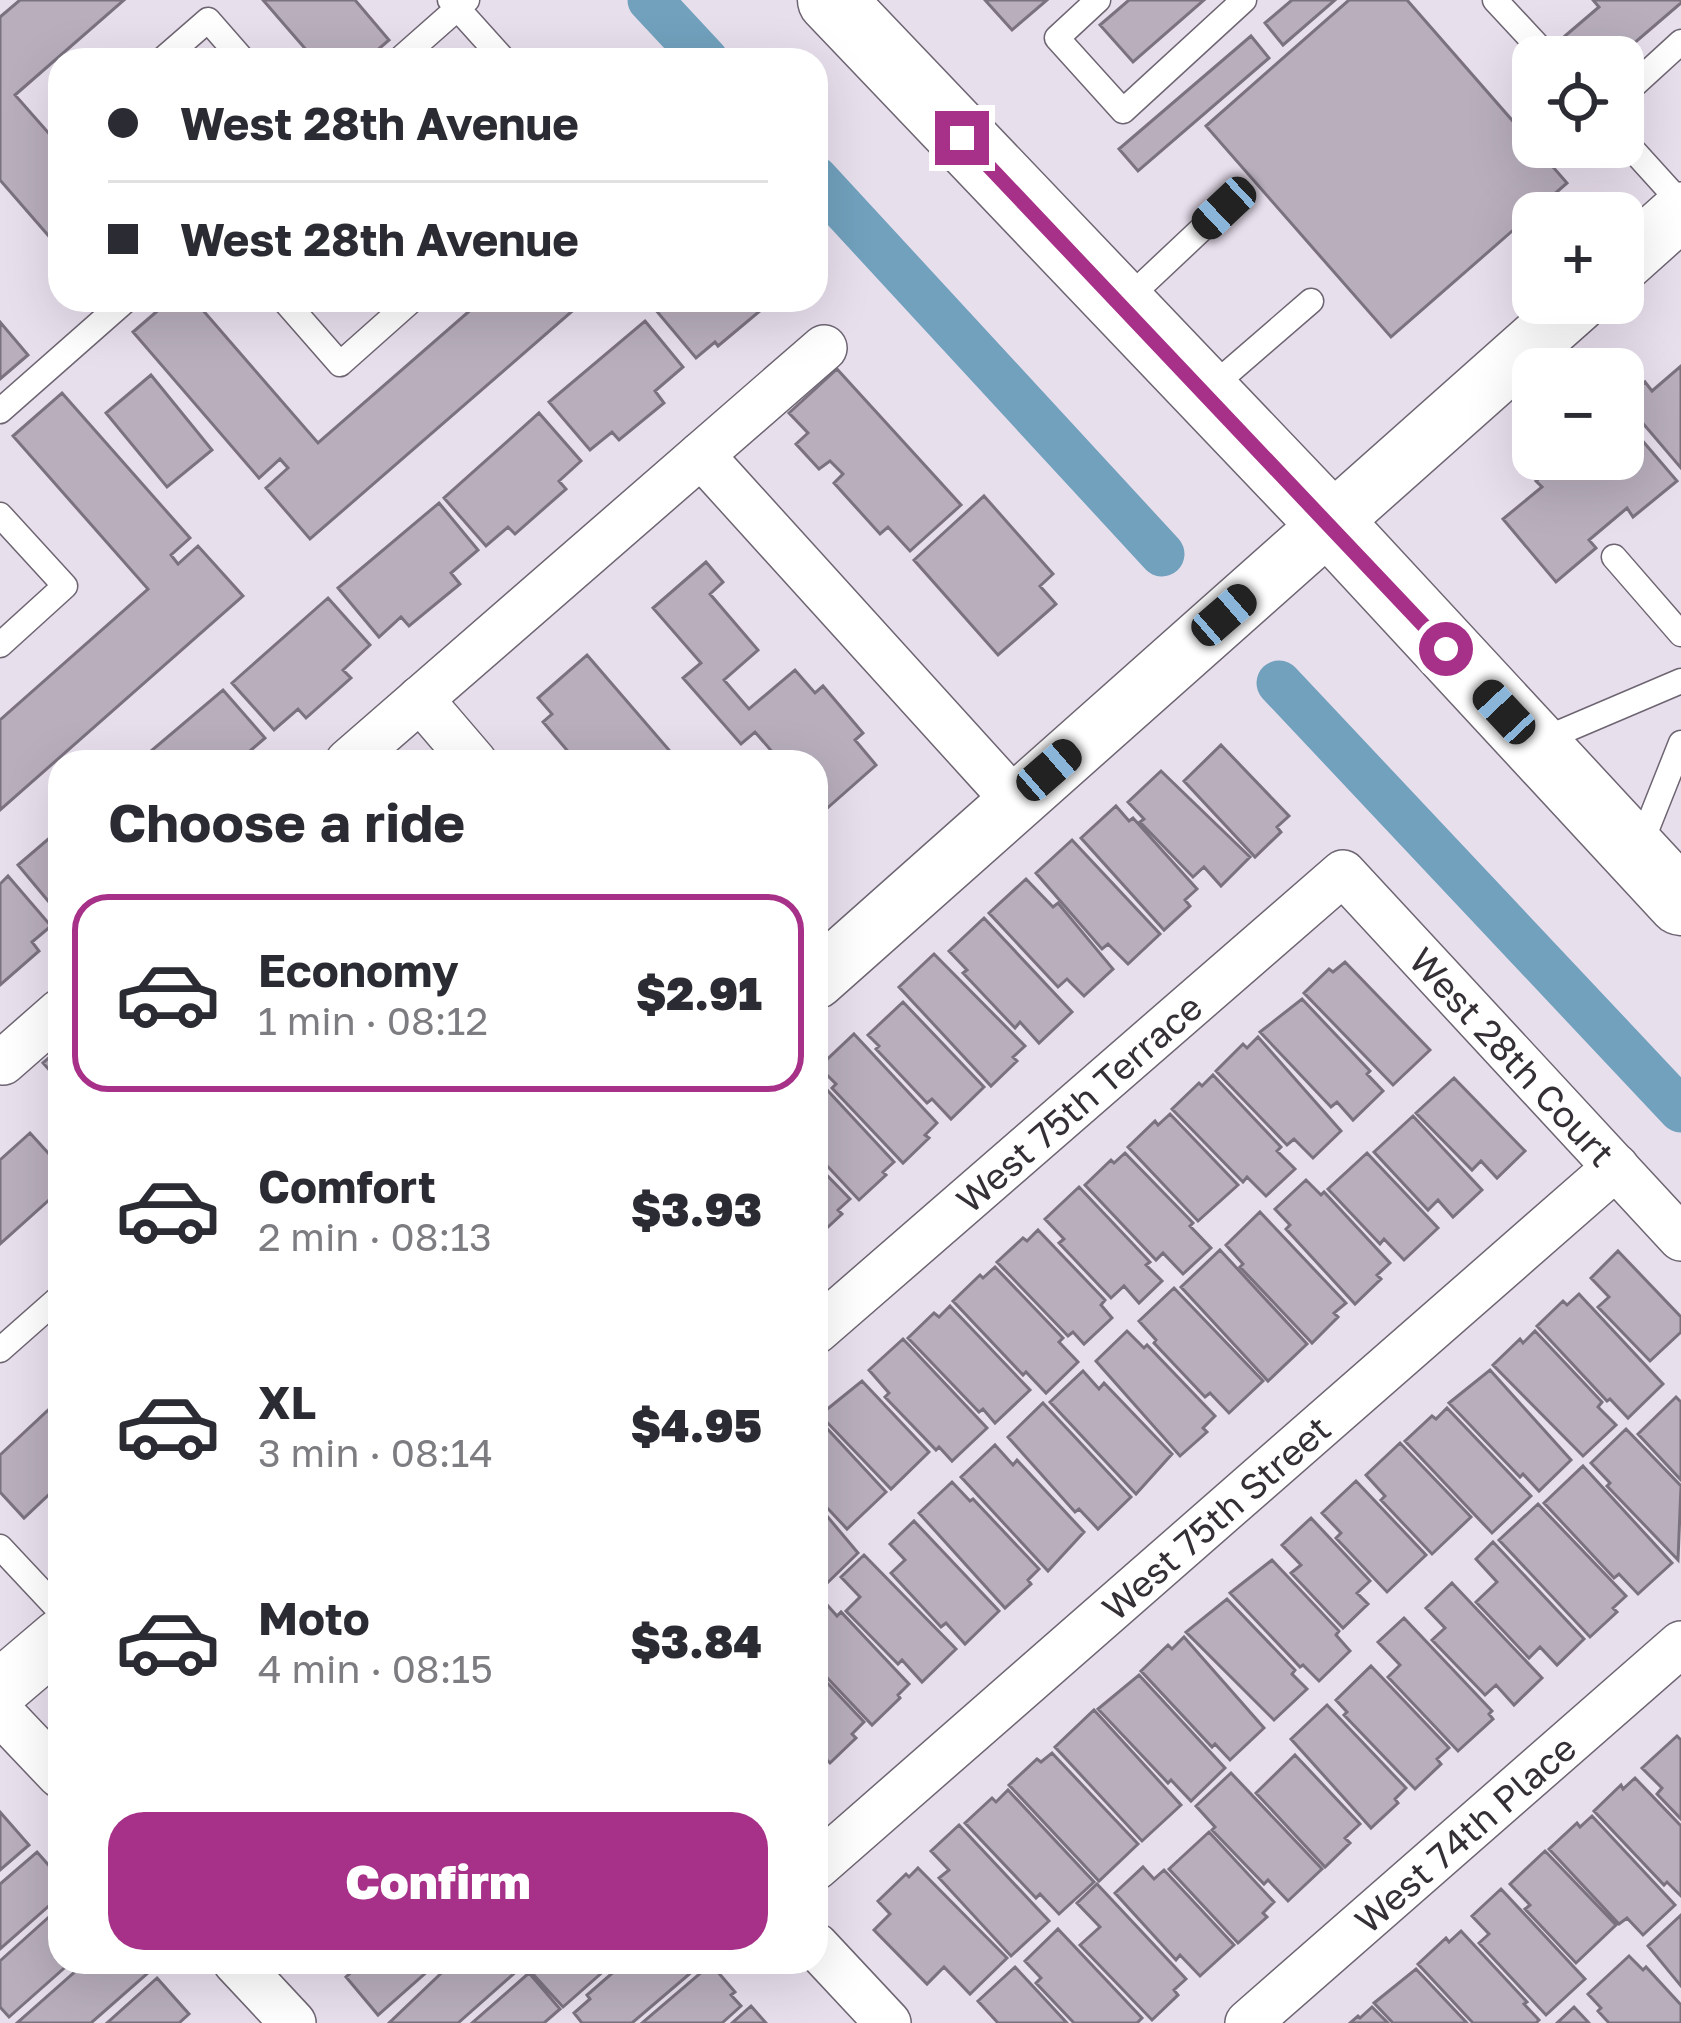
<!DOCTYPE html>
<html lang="en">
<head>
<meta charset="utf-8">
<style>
  :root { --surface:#fff; --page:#f2f2f3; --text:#2b2b33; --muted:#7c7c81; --line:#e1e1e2; --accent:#a73188 }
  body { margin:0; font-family:"Golos Text",sans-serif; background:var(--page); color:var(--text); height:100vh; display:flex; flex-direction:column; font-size:45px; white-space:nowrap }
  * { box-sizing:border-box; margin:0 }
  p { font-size:39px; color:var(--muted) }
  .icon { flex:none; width:66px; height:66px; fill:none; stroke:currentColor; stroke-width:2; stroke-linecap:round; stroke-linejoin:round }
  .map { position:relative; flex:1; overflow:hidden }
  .side { position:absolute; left:48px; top:750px; width:780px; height:1224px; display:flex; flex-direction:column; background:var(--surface); border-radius:36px; box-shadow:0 12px 48px #0002 }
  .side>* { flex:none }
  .guide { position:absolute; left:48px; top:48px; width:780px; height:264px; border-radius:36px; box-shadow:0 12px 48px #0002; display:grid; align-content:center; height:264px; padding:0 60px; background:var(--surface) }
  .fabs { position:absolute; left:1512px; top:36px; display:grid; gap:24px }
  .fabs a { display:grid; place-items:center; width:132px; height:132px; border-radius:24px; background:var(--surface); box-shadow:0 12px 48px #0002; font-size:60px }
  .end { position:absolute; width:54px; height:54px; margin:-27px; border:15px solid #a73188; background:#fff; box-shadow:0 0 0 6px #fff }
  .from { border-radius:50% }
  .car { position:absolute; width:36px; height:72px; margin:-36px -18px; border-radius:15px; box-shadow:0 0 9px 3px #0007; background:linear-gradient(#222 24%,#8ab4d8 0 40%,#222 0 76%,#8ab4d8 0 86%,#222 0) }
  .guide b { display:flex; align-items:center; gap:42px; height:114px; font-size:45px }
  .guide b+b { border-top:3px solid var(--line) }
  .guide i { width:30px; height:30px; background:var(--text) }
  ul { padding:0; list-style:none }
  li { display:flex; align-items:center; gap:36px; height:198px; margin:0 24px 18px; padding:0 36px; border:6px solid transparent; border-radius:36px }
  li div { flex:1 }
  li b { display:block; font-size:45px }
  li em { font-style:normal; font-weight:800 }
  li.active { border-color:var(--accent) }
  li>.icon { width:108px; height:108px; stroke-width:1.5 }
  h2 { padding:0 60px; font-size:54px; line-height:144px }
  .action { display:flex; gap:24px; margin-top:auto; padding:24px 60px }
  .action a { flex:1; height:138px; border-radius:36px; background:var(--accent); color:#fff; font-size:48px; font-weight:800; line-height:138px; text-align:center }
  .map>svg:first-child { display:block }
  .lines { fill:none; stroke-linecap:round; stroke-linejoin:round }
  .canal { stroke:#71a1bd; stroke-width:45 }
  .building { fill:#b8aebc; stroke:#7b727f; stroke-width:3 }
  .service-casing { stroke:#6e6572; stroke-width:27 }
  .minor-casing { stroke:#6e6572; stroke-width:48 }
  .tertiary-casing { stroke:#6e6572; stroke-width:60 }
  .secondary-casing { stroke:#6e6572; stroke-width:69 }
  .service { stroke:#fff; stroke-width:24 }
  .minor { stroke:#fff; stroke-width:45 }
  .tertiary { stroke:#fff; stroke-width:57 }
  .secondary { stroke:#fff; stroke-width:66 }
  .route { stroke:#a73188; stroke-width:15 }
  .labels { text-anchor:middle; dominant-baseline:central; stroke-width:12; stroke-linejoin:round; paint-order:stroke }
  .street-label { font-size:36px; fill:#343036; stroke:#f6ecfa }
</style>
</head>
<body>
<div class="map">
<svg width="1681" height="2023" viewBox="0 0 1681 2023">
  <rect width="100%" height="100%" fill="#e8dfed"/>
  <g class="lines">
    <path class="canal" d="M 650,0 L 706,60
      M 816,179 L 1162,554
      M 1279,683 L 1681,1110"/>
  </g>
  <path class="building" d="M 20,0 L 124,0 L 15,95 L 60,146 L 60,249 L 0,180 L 0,17 Z
    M 263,0 L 355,0 L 389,40 L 366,60 L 315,60 Z
    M 985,0 L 1047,0 L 1012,30 Z
    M 1129,0 L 1204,0 L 1133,62 L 1100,25 Z
    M 1292,0 L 1335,0 L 1283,45 L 1265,23 Z
    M 1349,0 L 1407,0 L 1567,183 L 1391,337 L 1206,126 Z
    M 1593,0 L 1681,0 L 1681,3 L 1618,57 L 1584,57 L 1565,36 L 1599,7 Z
    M 1251,36 L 1269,58 L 1138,171 L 1119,149 Z
    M 170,300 L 194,300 L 318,443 L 482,300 L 585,300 L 310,539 L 266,488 L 288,468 L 280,459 L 259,478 L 133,332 Z
    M 663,300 L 773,300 L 718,346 L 715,342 L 696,358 L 654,308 Z
    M 645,321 L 683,367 L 655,391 L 664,403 L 619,440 L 612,432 L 590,450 L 549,402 Z
    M 0,322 L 28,355 L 0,379 Z
    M 1681,366 L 1681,468 L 1623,400 L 1645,382 L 1652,391 Z
    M 837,369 L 961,505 L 910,551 L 888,527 L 880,534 L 834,483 L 843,474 L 830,461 L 819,469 L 796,444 L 808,433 L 789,413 Z
    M 151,375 L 212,450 L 167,487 L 106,413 Z
    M 62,393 L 190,538 L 171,555 L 178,564 L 198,546 L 243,596 L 0,810 L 0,720 L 148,589 L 13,436 Z
    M 539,413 L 581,461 L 559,481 L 566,489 L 515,534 L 508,527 L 486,546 L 444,498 Z
    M 1623,418 L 1677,481 L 1633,517 L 1627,508 L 1589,540 L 1596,548 L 1556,582 L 1503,519 L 1542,487 L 1536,481 L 1562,459 L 1623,459 Z
    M 984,496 L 1053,574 L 1040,586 L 1056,604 L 998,655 L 914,560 Z
    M 439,503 L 478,550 L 451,573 L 460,584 L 409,626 L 401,617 L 379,637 L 338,588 Z
    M 706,562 L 723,582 L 710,594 L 758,650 L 724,680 L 749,709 L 795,670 L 815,693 L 823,686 L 863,733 L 855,740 L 876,765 L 824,811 L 816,802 L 816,762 L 781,762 L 755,732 L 741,744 L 683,678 L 701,663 L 653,608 Z
    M 328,598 L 370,645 L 343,670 L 351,678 L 306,718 L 298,709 L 274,730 L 232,683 Z
    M 587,655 L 669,750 L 655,762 L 577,762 L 543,722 L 552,714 L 538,698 Z
    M 223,690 L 265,738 L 244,756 L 249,762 L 138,762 Z
    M 1221,745 L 1289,816 L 1277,827 L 1281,832 L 1255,857 L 1184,781 Z
    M 1161,771 L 1250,857 L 1221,886 L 1204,867 L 1193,877 L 1140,822 L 1144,819 L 1128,802 Z
    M 1116,806 L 1129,821 L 1133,818 L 1197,889 L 1185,900 L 1190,906 L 1164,930 L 1081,838 Z
    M 60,829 L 60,914 L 59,914 L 18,865 Z
    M 1072,840 L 1160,934 L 1128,964 L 1108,944 L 1102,949 L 1036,873 Z
    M 8,876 L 51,926 L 32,942 L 39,951 L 0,985 L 0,884 Z
    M 1026,879 L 1053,907 L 1058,903 L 1113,969 L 1084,996 L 1067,979 L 1058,987 L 989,913 Z
    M 984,918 L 1072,1012 L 1039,1043 L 1020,1022 L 1015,1028 L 963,973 L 967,970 L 949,951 Z
    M 934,954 L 1025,1046 L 1013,1057 L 1017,1061 L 991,1086 L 899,987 Z
    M 1345,962 L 1430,1050 L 1393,1085 L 1304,993 L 1329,969 L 1333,972 Z
    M 1302,999 L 1370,1071 L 1367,1074 L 1383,1091 L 1353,1120 L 1337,1102 L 1331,1107 L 1260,1032 Z
    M 903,1002 L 984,1087 L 951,1119 L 932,1099 L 927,1103 L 876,1049 L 879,1046 L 868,1035 Z
    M 854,1034 L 937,1123 L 925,1135 L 929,1138 L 903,1163 L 832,1088 L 836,1084 L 819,1067 Z
    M 1258,1037 L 1341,1131 L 1313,1158 L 1294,1139 L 1287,1145 L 1216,1071 L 1243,1044 L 1247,1048 Z
    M 60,1048 L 60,1082 L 43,1063 Z
    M 1213,1075 L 1281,1147 L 1277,1151 L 1295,1169 L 1266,1196 L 1247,1177 L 1243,1182 L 1172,1109 L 1199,1083 L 1202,1086 Z
    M 816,1078 L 894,1162 L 883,1172 L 886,1175 L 859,1200 L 816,1154 Z
    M 1454,1078 L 1525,1151 L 1497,1178 L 1481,1161 L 1472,1170 L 1416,1113 Z
    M 1170,1114 L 1238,1185 L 1198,1221 L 1128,1147 L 1155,1121 L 1158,1125 Z
    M 1413,1116 L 1482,1190 L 1453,1217 L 1438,1200 L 1428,1210 L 1374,1152 Z
    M 30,1133 L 60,1166 L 60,1190 L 0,1244 L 0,1160 Z
    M 1125,1153 L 1193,1223 L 1190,1226 L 1211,1248 L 1183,1274 L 1163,1253 L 1156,1260 L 1085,1185 L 1111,1160 L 1114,1163 Z
    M 1367,1153 L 1438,1228 L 1404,1260 L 1384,1239 L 1380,1244 L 1328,1189 Z
    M 816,1164 L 850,1199 L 838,1210 L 842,1214 L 816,1238 Z
    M 1306,1180 L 1321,1195 L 1324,1192 L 1390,1263 L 1377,1275 L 1381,1279 L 1355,1304 L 1286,1229 L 1290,1225 L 1275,1209 Z
    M 1079,1187 L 1150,1262 L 1146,1265 L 1162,1281 L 1139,1303 L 1124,1286 L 1111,1298 L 1059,1243 L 1064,1239 L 1045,1219 Z
    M 1260,1212 L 1346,1303 L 1334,1313 L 1338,1317 L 1312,1343 L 1240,1267 L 1243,1264 L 1226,1245 Z
    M 1038,1230 L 1105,1300 L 1101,1305 L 1112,1318 L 1084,1344 L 1073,1332 L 1068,1336 L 997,1262 L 1023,1238 L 1027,1241 Z
    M 1220,1250 L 1307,1344 L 1268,1381 L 1181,1287 Z
    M 1618,1251 L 1681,1317 L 1681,1332 L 1650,1361 L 1598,1307 L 1609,1297 L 1591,1278 Z
    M 995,1267 L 1063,1338 L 1059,1342 L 1078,1362 L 1046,1393 L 1026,1372 L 1023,1375 L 953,1301 L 980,1275 L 983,1278 Z
    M 1174,1288 L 1263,1381 L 1229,1413 L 1210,1393 L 1205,1397 L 1154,1343 L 1156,1340 L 1139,1321 Z
    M 1579,1294 L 1663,1384 L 1628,1418 L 1610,1399 L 1607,1401 L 1537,1326 L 1563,1301 L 1567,1305 Z
    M 950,1306 L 1030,1390 L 995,1423 L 983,1409 L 979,1412 L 908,1338 L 934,1313 L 939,1317 Z
    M 1127,1331 L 1144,1348 L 1147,1345 L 1215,1416 L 1203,1428 L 1207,1432 L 1180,1456 L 1096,1361 Z
    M 1535,1331 L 1602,1402 L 1598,1407 L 1616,1425 L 1583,1456 L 1493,1365 L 1520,1339 L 1523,1343 Z
    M 903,1339 L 987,1428 L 952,1461 L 939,1447 L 936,1450 L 885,1397 L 889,1393 L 869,1370 Z
    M 1490,1370 L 1571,1460 L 1539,1491 L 1523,1474 L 1520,1477 L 1449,1403 Z
    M 1083,1371 L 1099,1389 L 1104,1383 L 1172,1454 L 1136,1494 L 1050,1402 Z
    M 862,1381 L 929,1452 L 891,1489 L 820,1415 Z
    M 1676,1397 L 1681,1402 L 1681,1480 L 1638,1434 Z
    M 60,1399 L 60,1484 L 24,1518 L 0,1492 L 0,1455 Z
    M 1043,1403 L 1131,1497 L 1098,1529 L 1079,1509 L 1075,1512 L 1008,1437 Z
    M 1447,1408 L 1531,1496 L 1492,1533 L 1405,1441 L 1432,1416 L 1436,1419 Z
    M 821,1422 L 886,1492 L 847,1529 L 816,1496 L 816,1426 Z
    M 1626,1429 L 1681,1486 L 1678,1560 L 1607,1486 L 1610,1483 L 1591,1463 Z
    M 1400,1443 L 1471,1517 L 1432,1554 L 1381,1500 L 1385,1496 L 1366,1475 Z
    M 995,1445 L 1013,1465 L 1017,1460 L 1084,1532 L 1048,1571 L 961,1477 Z
    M 1583,1466 L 1672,1563 L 1638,1594 L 1619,1574 L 1614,1578 L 1544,1503 Z
    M 1356,1481 L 1426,1555 L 1387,1592 L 1336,1538 L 1341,1533 L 1322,1513 Z
    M 952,1482 L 970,1501 L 973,1499 L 1039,1569 L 1028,1580 L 1031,1584 L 1005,1608 L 919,1513 Z
    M 816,1503 L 858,1553 L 819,1591 L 816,1588 Z
    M 1538,1504 L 1626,1596 L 1613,1608 L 1617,1612 L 1590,1637 L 1499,1540 Z
    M 1311,1518 L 1370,1581 L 1357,1593 L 1368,1604 L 1343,1628 L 1291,1573 L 1301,1565 L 1282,1545 Z
    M 914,1521 L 999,1611 L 965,1644 L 946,1623 L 941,1627 L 891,1573 L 905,1560 L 890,1544 Z
    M 1493,1542 L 1584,1639 L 1557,1665 L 1540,1647 L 1529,1658 L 1476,1602 L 1497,1582 L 1476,1559 Z
    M 864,1555 L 956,1649 L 922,1682 L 902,1660 L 898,1664 L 846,1611 L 860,1597 L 841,1577 Z
    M 1272,1560 L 1339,1631 L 1336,1635 L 1350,1651 L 1319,1681 L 1303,1665 L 1300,1667 L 1230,1593 Z
    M 1452,1583 L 1542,1678 L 1514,1705 L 1496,1685 L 1485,1695 L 1432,1640 L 1445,1628 L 1426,1608 Z
    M 820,1597 L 837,1616 L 841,1612 L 909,1684 L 898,1695 L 900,1698 L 872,1725 L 816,1666 L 816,1601 Z
    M 1227,1599 L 1295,1670 L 1292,1674 L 1307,1689 L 1274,1720 L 1186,1632 Z
    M 1404,1618 L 1492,1711 L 1489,1714 L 1493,1719 L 1458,1751 L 1388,1677 L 1400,1665 L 1378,1642 Z
    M 1184,1637 L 1264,1728 L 1230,1760 L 1215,1744 L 1212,1747 L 1141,1671 L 1168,1645 L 1172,1649 Z
    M 1371,1666 L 1449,1748 L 1437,1759 L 1441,1764 L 1415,1789 L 1344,1715 L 1347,1712 L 1336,1700 Z
    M 816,1671 L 864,1722 L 852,1734 L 856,1738 L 830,1763 L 816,1749 Z
    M 1139,1675 L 1225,1768 L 1191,1801 L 1171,1780 L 1168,1783 L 1098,1709 Z
    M 1327,1705 L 1406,1788 L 1395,1799 L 1398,1803 L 1371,1828 L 1291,1739 Z
    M 1094,1710 L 1181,1805 L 1142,1841 L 1055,1747 Z
    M 1677,1736 L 1681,1740 L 1681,1819 L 1657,1794 L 1662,1788 L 1642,1768 Z
    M 1052,1753 L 1138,1844 L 1099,1881 L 1009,1785 L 1037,1759 L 1041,1762 Z
    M 1295,1755 L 1360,1824 L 1345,1838 L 1350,1843 L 1325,1867 L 1256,1793 Z
    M 1231,1773 L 1322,1869 L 1288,1901 L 1268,1880 L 1264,1884 L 1212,1830 L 1215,1827 L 1196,1806 Z
    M 1635,1778 L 1681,1826 L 1681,1896 L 1667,1882 L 1664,1885 L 1594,1811 L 1621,1785 L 1623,1789 Z
    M 1008,1790 L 1094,1882 L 1059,1914 L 1040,1894 L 1036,1898 L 965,1823 L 992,1798 L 996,1802 Z
    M 0,1812 L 29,1845 L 0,1870 Z
    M 1592,1816 L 1675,1905 L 1643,1935 L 1627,1918 L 1619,1924 L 1549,1849 L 1577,1823 L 1580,1827 Z
    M 959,1825 L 1049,1921 L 1011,1956 L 939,1878 L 949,1870 L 931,1851 Z
    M 1209,1832 L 1274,1902 L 1263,1913 L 1267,1917 L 1238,1943 L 1169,1869 Z
    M 1545,1851 L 1616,1925 L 1576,1963 L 1525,1909 L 1530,1905 L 1510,1884 Z
    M 37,1852 L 60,1878 L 60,1896 L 0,1949 L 0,1884 Z
    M 1143,1867 L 1154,1879 L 1164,1870 L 1234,1945 L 1200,1976 L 1180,1955 L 1176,1960 L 1115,1893 Z
    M 918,1868 L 1007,1958 L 970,1994 L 944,1967 L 927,1984 L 874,1930 L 890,1914 L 878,1901 L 906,1874 L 909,1877 Z
    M 1097,1884 L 1186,1979 L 1174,1990 L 1178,1995 L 1152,2020 L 1080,1945 L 1100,1927 L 1077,1903 Z
    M 1501,1889 L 1585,1979 L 1546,2015 L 1479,1943 L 1489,1934 L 1472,1916 Z
    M 60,1907 L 60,1962 L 71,1962 L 9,2017 L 0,2007 L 0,1961 Z
    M 1681,1915 L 1681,1986 L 1648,1946 Z
    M 1058,1929 L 1142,2018 L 1137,2023 L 1074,2023 L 1036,1983 L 1041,1978 L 1025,1961 Z
    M 1461,1931 L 1527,2002 L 1524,2004 L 1539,2020 L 1536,2023 L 1473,2023 L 1418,1964 L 1446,1938 L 1449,1942 Z
    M 1629,1956 L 1643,1970 L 1646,1967 L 1681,2005 L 1681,2023 L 1609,2023 L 1598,2011 L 1601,2008 L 1588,1994 Z
    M 86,1962 L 138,1962 L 148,1973 L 91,2023 L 17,2023 Z
    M 363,1962 L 438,1962 L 378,2015 L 346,1977 Z
    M 453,1962 L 512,1962 L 518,1970 L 458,2023 L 389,2023 Z
    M 544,1962 L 614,1962 L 563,2007 L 532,1973 Z
    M 625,1962 L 698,1962 L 700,1965 L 632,2023 L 582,2023 L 574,2013 L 590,1999 L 587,1995 Z
    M 711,1964 L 735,1992 L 731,1995 L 741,2006 L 722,2023 L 642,2023 Z
    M 1015,1967 L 1067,2023 L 998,2023 L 978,2001 Z
    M 1416,1969 L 1467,2023 L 1393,2023 L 1374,2003 Z
    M 529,1973 L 560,2009 L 544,2023 L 472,2023 Z
    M 157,1978 L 189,2014 L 179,2023 L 107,2023 Z
    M 751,2006 L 766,2023 L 732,2023 Z
    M 1372,2007 L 1388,2023 L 1350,2023 L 1358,2016 L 1360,2018 Z
    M 1574,2007 L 1589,2023 L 1557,2023 Z"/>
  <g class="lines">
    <g class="service-casing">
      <path id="service" d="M 450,0 L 504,60
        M 1098,0 L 1057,38 L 1123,111 L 1244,0
        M 1495,0 L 1548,57
        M 162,60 L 208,20 L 243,60
        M 399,60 L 467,0
        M 1623,95 L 1681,42
        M 1623,139 L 1681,203
        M 284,300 L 340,364 L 412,300
        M 1123,303 L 1224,208
        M 1207,391 L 1311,301
        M 0,411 L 126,300
        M 0,515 L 65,586 L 0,645
        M 1614,557 L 1681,634
        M 1540,741 L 1681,681
        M 1640,846 L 1681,743
        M 0,1350 L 60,1297
        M 0,1547 L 60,1611"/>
    </g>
    <g class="minor-casing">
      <g id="minor">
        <path d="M 701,455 L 1014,800"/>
        <path d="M 420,699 L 474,762"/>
        <path d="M 348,762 L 824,348"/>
        <path d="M 3,1062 L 60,1012"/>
        <path id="s1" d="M 816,1331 L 1343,873 L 1681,1238"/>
        <path d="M 0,1712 L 60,1775"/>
        <path id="s2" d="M 816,1867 L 1616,1167"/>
        <path d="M 816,1946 L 888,2023"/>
        <path d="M 236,1962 L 293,2023"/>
        <path id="s3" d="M 1248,2023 L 1681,1644"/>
      </g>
    </g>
    <g class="tertiary-casing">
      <path id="tertiary" d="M 1623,263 L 1681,211
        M 816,980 L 1578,303
        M 0,1689 L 60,1638"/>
    </g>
    <g class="secondary-casing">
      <path id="secondary" d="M 831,0 L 1329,522 L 1681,902"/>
    </g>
    <use href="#service" class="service"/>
    <use href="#minor" class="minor"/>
    <use href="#tertiary" class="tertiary"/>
    <use href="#secondary" class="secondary"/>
  </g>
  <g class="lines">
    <path class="route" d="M 962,138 L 1446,649"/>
  </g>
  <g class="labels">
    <g class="street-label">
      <text stroke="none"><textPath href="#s1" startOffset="948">West 28th Court</textPath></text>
      <text stroke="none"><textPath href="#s1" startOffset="348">West 75th Terrace</textPath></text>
      <text stroke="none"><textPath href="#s2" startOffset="531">West 75th Street</textPath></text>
      <text stroke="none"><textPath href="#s3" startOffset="288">West 74th Place</textPath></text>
    </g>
  </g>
</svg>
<div class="fabs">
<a><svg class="icon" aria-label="locate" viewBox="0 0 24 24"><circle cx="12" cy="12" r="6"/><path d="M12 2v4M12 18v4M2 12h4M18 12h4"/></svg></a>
<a>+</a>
<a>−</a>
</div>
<i class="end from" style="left:1446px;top:649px"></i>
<i class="end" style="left:962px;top:138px"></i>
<i class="car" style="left:1224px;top:208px;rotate:227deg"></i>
<i class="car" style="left:1224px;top:615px;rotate:49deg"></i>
<i class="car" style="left:1504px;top:712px;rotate:317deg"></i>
<i class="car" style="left:1049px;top:770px;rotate:49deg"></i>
<div class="guide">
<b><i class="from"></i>West 28th Avenue</b>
<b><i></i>West 28th Avenue</b>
</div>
<section class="side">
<h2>Choose a ride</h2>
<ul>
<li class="active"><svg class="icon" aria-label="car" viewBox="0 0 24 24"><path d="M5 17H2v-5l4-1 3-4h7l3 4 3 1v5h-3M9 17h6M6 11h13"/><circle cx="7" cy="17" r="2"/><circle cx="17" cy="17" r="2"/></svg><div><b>Economy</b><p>1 min · 08:12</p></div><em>$2.91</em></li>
<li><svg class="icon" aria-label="car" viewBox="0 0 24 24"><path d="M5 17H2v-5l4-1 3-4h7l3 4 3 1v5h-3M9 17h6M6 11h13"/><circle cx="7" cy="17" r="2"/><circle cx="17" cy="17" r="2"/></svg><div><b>Comfort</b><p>2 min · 08:13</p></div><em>$3.93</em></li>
<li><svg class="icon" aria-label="car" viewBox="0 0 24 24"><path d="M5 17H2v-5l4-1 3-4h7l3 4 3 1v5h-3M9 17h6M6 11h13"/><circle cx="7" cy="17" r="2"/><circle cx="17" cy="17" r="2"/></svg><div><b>XL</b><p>3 min · 08:14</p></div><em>$4.95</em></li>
<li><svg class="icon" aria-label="car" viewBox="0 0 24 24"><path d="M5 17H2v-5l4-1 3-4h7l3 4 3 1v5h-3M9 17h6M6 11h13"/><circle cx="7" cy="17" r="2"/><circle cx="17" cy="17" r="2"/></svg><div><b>Moto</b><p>4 min · 08:15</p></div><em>$3.84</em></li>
</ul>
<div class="action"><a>Confirm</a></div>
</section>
</div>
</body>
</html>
